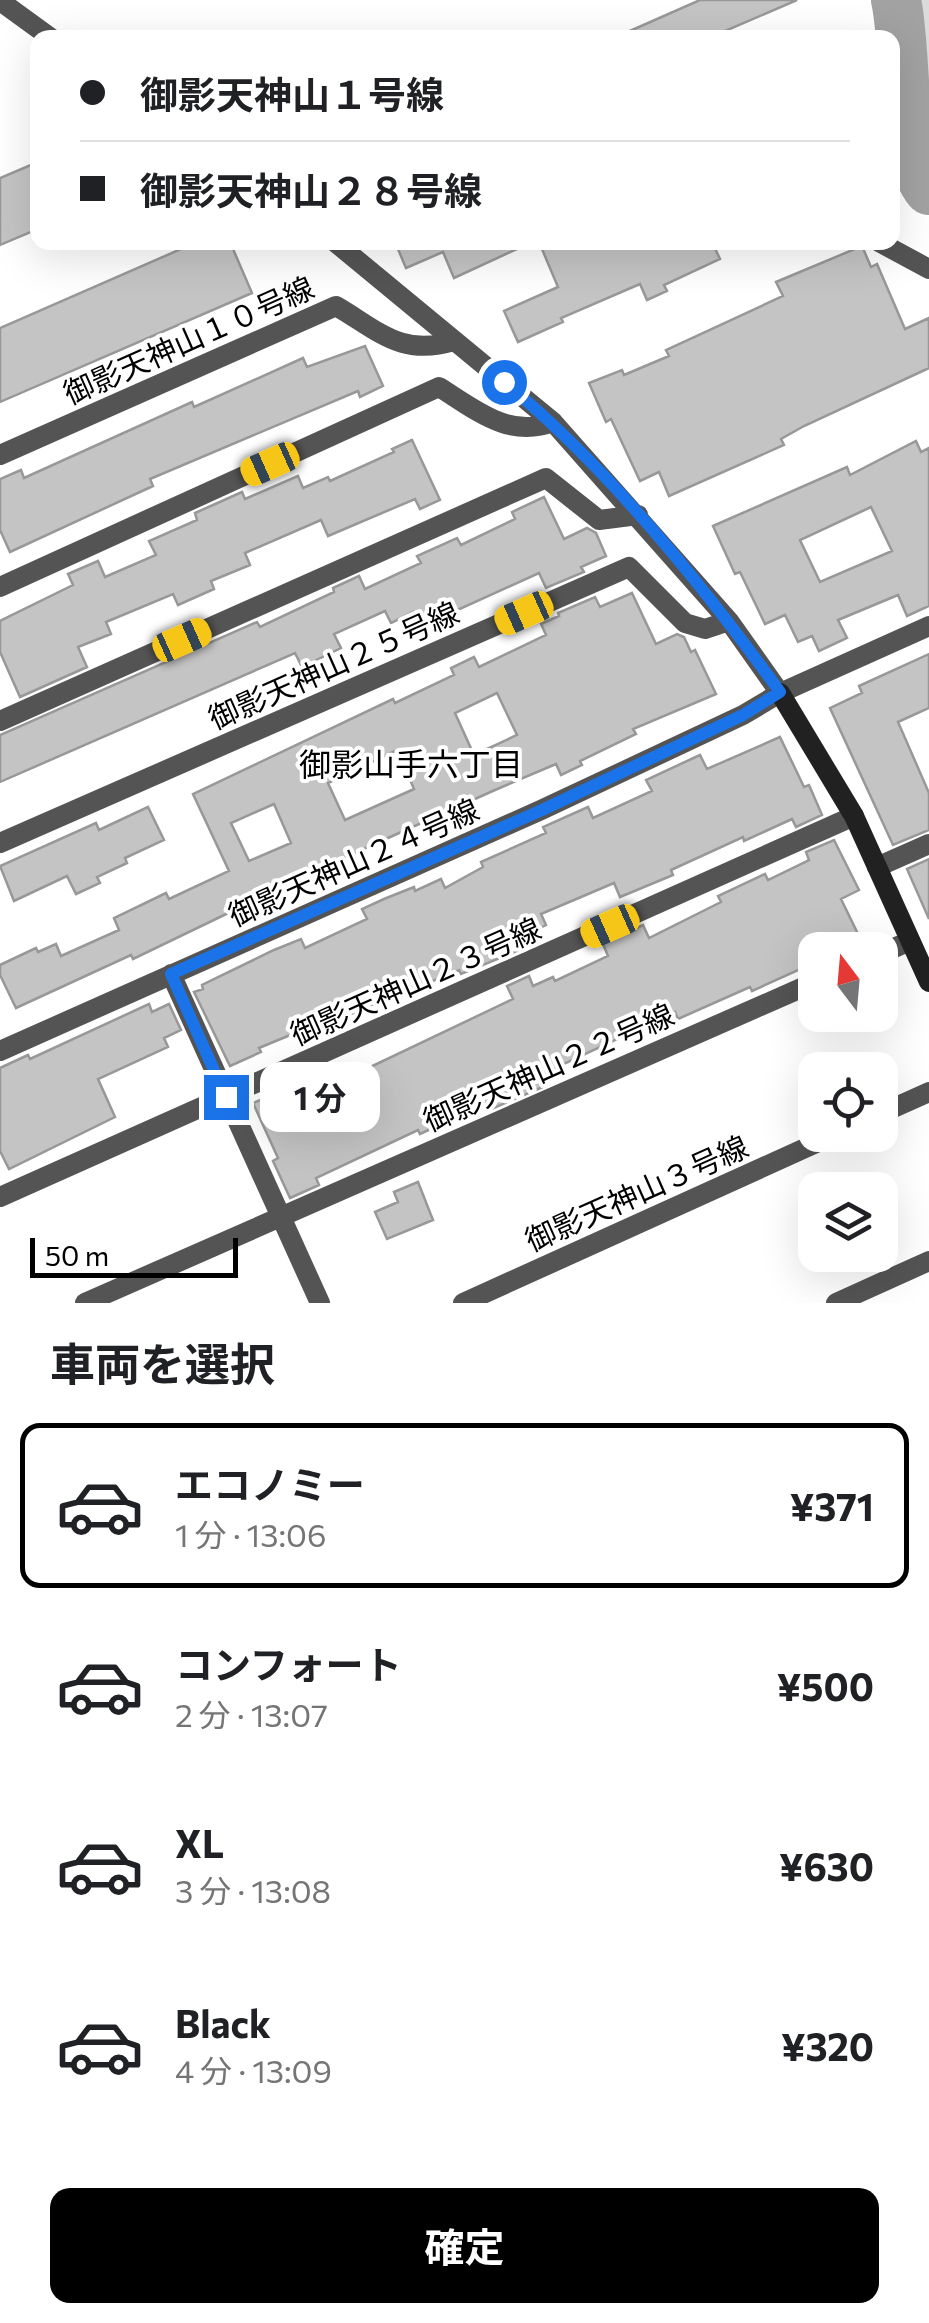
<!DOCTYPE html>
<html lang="ja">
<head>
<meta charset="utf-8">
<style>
  :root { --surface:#fff; --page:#f2f2f2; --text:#202124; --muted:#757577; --line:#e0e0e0; --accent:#000 }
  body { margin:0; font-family:Commissioner,"Noto Sans JP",sans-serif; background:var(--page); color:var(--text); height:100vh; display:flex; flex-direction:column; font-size:38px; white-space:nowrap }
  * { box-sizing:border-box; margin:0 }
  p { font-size:32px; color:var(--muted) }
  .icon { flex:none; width:55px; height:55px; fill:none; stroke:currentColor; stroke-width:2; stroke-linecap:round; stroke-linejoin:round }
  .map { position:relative; height:1303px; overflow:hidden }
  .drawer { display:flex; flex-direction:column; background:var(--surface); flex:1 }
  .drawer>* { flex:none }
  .guide { position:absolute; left:30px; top:30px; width:870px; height:220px; border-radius:20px; box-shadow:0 10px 40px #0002; display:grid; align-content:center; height:220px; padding:0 50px; background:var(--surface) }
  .needle { width:65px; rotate:344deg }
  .buttons { position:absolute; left:798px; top:932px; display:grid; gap:20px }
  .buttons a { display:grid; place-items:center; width:100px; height:100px; border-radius:20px; background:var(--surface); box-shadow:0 10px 40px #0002; font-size:50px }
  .scale { position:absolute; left:30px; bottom:25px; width:208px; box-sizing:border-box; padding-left:10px; border:5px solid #000; border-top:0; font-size:28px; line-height:35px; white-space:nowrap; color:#000; -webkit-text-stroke:8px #fff; paint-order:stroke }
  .end { position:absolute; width:45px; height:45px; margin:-22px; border:12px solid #1a73e8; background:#fff; box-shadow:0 0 0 5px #fff }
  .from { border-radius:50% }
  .bubble { position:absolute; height:70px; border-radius:20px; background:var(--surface); box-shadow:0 10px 40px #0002; font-size:32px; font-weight:700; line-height:70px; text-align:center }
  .car { position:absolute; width:30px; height:60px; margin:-30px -15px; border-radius:12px; box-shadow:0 0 8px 2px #0007; background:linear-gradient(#f5c518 24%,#345 0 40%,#f5c518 0 76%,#345 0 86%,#f5c518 0) }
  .guide b { display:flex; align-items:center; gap:35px; height:95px; font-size:38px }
  .guide b+b { border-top:2px solid var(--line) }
  .guide i { width:25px; height:25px; background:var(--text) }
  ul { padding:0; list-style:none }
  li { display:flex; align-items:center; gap:30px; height:165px; margin:0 20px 15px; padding:0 30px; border:5px solid transparent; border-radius:20px }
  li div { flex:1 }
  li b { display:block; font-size:38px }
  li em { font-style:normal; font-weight:700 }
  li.active { border-color:var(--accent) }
  li>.icon { width:90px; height:90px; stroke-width:1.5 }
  h2 { padding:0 50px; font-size:45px; line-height:120px }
  .button { display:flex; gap:20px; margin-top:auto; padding:20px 50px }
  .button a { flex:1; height:115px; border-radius:20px; background:var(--accent); color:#fff; font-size:40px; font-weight:700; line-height:115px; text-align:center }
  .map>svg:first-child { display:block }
  .green { fill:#dbdbdb }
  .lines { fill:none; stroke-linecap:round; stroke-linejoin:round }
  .river { stroke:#a2a2a2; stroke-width:50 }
  .building { fill:#c4c4c4; stroke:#989898; stroke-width:2.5; fill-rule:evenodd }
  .street { stroke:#545454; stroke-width:20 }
  .secondary { stroke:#212121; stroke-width:20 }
  .route { stroke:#1a73e8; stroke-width:12 }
  .labels { text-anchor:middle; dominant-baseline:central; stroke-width:8; stroke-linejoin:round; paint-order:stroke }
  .street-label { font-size:30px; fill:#000; stroke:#fff }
  .neighbourhood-label { font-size:32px; fill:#000; stroke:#fff }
</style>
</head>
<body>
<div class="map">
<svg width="929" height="1303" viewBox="0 0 929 1303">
  <rect width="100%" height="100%" fill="#fff"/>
  <path class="green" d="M 914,0 L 929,0 L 929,120 L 924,117 Z"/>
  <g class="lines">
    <path class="river" d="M 896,0 C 907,49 899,154 929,190"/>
  </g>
  <path class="building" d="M 700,0 L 797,0 L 709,38 L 614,38 Z
    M 38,162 L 38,229 L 0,245 L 0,178 Z
    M 197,242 L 230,242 L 252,293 L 0,402 L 0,328 Z
    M 395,242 L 532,242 L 454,278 L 443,252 L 406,268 Z
    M 539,242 L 712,242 L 720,259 L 664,285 L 667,291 L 647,300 L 640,284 L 561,318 L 563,322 L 518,342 L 504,311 L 558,287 Z
    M 862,246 L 871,267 L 877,264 L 905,329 L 929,318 L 929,368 L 804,426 L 781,439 L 784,445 L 669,496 L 659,472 L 640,481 L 611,419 L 606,422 L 589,383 L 622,370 L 624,375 L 669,356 L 666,350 L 783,296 L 776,282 Z
    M 365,346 L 383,386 L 360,397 L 358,391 L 150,479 L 153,486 L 10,552 L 0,530 L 0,479 L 21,470 L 24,478 L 192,402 L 194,407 L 303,358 L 307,367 Z
    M 412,440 L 440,500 L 420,509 L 415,499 L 328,536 L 321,520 L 245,553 L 250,565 L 211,581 L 214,589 L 178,605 L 173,594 L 106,622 L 111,634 L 78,647 L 87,667 L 20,697 L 0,652 L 0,621 L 73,585 L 68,574 L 98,561 L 105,577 L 156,555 L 149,541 L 197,520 L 195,513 L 213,505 L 242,492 L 245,499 L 298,476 L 303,488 L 328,477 L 330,481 L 394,452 L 392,449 Z
    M 916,441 L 921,452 L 929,448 L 929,606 L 907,616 L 898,595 L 838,620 L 847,638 L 819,651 L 812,636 L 798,642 L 785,615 L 765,624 L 740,572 L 735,574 L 713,526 L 847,467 L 850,475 ZM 871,507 L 892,551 L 820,582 L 800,540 Z
    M 544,497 L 564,539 L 587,528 L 596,533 L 606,556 L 581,567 L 584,572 L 546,588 L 539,573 L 420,627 L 413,612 L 391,623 L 385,611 L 334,634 L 341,648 L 302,667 L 295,653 L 0,782 L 0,735 L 257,622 L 260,627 L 334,592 L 333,588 L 359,576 L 365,589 L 421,563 L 417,556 L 457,538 L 461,545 L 515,519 L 512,512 Z
    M 632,593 L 656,644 L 677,634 L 684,637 L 691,652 L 695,650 L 716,694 L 633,729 L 636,734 L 580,761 L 582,765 L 561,775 L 556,764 L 495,790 L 301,877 L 303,882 L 247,904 L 133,959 L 131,955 L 16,1008 L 0,975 L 0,965 L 36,948 L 38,952 L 56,944 L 61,956 L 119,930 L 114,918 L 166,893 L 169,899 L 229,871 L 193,794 L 393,699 L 395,703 L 454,675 L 451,668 L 474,657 L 479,667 L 546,635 L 541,624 L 559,616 L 558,613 L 595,597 L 600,607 ZM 497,693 L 517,735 L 474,755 L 455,713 ZM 397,750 L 414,789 L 345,820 L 328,783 ZM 274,804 L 291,843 L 249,861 L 231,823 Z
    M 929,654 L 929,708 L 898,722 L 929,793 L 929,830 L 893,845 L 830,708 L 862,693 L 859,686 Z
    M 780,737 L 804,787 L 809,785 L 822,815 L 796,827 L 792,819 L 744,841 L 743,837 L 671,870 L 673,875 L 620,897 L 614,883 L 541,914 L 546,925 L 532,932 L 534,937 L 514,946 L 517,951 L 461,974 L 459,970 L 428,983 L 427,980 L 302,1036 L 300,1031 L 259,1048 L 261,1052 L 230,1066 L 194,992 L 203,989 L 202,985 L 274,950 L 301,939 L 305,948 L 367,919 L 362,909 L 384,899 L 414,887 L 415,891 L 441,879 L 445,888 L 483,867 L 481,862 L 546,833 L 543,827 L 588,807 L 593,818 L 652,791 L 646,780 L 700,755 L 707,769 Z
    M 148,807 L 164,840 L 125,858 L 127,863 L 97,877 L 100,883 L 76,894 L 67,876 L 14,901 L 0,866 L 96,823 L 99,830 Z
    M 834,840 L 859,890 L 841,899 L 858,934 L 823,950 L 815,950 L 815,954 L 801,960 L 805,967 L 752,991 L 750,987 L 678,1019 L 675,1012 L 540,1075 L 545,1086 L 489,1110 L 486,1103 L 420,1134 L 418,1130 L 316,1178 L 319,1185 L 290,1198 L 273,1161 L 278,1158 L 253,1103 L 304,1082 L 310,1094 L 341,1081 L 513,999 L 507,986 L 529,976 L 533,986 L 553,977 L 555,981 L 608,956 L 603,944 L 643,925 L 649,938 L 721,902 L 718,896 L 765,874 L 768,880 L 809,860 L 806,852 Z
    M 929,859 L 929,919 L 907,869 Z
    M 149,1004 L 152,1012 L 169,1004 L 181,1030 L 164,1038 L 168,1047 L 98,1079 L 115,1117 L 9,1169 L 0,1151 L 0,1068 L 28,1055 L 30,1059 Z
    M 418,1182 L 433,1220 L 387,1239 L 375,1212 L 398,1202 L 394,1192 Z"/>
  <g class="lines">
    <path class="street" d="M 0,1 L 51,38
      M 335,242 L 553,422 L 729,621 L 780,693
      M 879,242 L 929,269
      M 0,455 L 336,306 C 379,331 401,357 454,341
      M 0,587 L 439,387 C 476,410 509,439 553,422
      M 0,721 L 546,478 L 599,520 L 638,515
      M 0,843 L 629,567 L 685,623 L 705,629 L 729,621
      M 877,867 L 929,844
      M 880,954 L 910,941
      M 171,974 L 320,1303
      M 0,1051 L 541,810 L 743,715 L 780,693 L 929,626
      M 880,1114 L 929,1092
      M 0,1197 L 854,816
      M 85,1303 L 815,982
      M 463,1303 L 834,1135
      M 836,1303 L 929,1261"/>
    <path class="secondary" d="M 780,693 L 854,816 L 929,982"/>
  </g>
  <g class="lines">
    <path class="route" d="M 226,1097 L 171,974 L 542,810 L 743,715 L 780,692 C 702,584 607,466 504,382"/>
  </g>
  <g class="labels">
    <g class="street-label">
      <text transform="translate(188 339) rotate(-24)">御影天神山１０号線</text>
      <text transform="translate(333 664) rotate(-24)">御影天神山２５号線</text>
      <text transform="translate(353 861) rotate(-24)">御影天神山２４号線</text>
      <text transform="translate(415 980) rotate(-24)">御影天神山２３号線</text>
      <text transform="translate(548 1066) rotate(-24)">御影天神山２２号線</text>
      <text transform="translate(636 1192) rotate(-24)">御影天神山３号線</text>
    </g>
    <g class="neighbourhood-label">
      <text x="411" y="763">御影山手六丁目</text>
    </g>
  </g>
</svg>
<div class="buttons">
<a><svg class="needle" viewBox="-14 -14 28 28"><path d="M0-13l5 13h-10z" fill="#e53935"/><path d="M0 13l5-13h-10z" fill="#757577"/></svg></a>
<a><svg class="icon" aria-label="locate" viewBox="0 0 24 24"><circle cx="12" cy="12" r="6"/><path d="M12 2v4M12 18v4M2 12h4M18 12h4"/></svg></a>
<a><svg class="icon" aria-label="layers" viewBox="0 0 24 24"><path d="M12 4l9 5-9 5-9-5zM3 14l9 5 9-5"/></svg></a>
</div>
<div class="scale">50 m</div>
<i class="end from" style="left:504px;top:382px"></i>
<i class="end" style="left:226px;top:1097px"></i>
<div class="bubble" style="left:260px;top:1062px;width:120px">1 分</div>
<i class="car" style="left:270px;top:464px;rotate:246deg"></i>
<i class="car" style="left:524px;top:613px;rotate:246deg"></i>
<i class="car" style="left:182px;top:640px;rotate:66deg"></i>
<i class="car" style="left:610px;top:926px;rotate:246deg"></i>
<div class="guide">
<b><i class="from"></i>御影天神山１号線</b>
<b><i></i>御影天神山２８号線</b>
</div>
</div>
<section class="drawer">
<h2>車両を選択</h2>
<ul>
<li class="active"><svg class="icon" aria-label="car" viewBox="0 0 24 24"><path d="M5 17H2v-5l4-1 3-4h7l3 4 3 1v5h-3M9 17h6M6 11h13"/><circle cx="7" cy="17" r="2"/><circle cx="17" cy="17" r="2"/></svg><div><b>エコノミー</b><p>1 分 · 13:06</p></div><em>¥371</em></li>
<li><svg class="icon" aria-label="car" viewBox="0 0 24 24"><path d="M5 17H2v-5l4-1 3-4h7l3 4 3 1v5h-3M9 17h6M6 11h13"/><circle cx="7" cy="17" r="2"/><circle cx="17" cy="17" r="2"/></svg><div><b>コンフォート</b><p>2 分 · 13:07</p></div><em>¥500</em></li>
<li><svg class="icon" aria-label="car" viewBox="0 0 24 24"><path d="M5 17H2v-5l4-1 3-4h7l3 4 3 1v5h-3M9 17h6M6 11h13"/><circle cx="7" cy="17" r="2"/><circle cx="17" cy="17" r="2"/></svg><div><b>XL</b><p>3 分 · 13:08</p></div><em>¥630</em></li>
<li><svg class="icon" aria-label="car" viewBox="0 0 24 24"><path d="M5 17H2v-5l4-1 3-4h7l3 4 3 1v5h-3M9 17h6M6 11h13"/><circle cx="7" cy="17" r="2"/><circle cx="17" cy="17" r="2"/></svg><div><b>Black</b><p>4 分 · 13:09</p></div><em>¥320</em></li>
</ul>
<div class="button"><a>確定</a></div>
</section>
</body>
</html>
